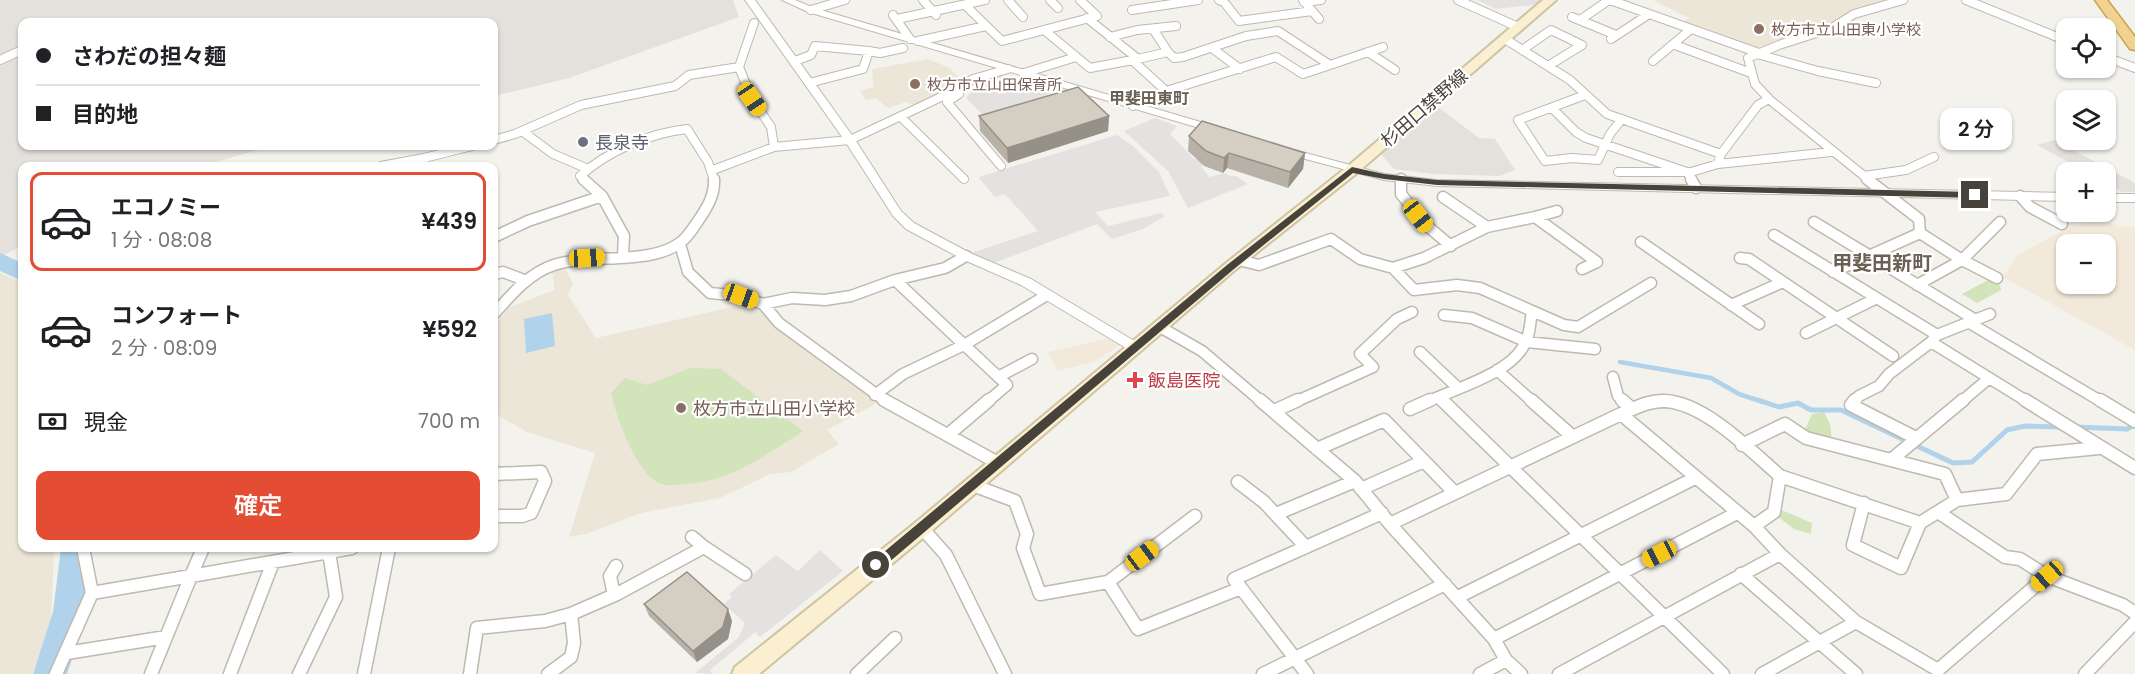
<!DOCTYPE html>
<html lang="ja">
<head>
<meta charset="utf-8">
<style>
  :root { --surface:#fff; --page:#f2f2f2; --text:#202124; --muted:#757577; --line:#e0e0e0; --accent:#e44d34 }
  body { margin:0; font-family:Poppins,"Noto Sans JP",sans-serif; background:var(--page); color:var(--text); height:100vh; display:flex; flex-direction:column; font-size:22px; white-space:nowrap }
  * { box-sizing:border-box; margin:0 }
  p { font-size:20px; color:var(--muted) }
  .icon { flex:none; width:33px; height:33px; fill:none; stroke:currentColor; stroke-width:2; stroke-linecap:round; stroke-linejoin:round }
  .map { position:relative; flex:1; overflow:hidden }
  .details { position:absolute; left:18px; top:162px; width:480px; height:390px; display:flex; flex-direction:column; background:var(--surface); border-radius:12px; box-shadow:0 2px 4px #0004 }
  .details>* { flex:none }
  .banner { position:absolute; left:18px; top:18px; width:480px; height:132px; border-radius:12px; box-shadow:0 2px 4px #0004; display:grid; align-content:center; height:132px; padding:0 18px; background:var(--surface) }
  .fabs { position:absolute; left:2056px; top:18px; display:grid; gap:12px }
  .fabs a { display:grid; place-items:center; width:60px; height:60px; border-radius:12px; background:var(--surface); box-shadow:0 2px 4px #0004; font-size:30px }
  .end { position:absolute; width:27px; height:27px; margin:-14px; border:8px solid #48433a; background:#fff; box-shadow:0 0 0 3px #fff }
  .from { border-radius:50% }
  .bubble { position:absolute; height:42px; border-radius:12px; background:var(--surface); box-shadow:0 2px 4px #0004; font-size:20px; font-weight:600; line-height:42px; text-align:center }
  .car { position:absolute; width:18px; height:36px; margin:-18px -9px; border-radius:8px; box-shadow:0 0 4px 2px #0007; background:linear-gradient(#f5c518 24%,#345 0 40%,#f5c518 0 76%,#345 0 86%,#f5c518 0) }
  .banner b { display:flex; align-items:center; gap:21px; height:57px; font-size:22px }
  .banner b+b { border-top:2px solid var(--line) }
  .banner i { width:15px; height:15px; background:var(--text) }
  ul { padding:10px 0 0; list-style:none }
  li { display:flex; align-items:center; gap:18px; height:99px; margin:0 12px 9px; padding:0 6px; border:3px solid transparent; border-radius:12px }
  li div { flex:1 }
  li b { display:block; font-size:22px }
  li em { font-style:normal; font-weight:600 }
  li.selected { border-color:var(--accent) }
  li>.icon { width:54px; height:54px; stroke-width:1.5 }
  .pay { display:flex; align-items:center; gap:15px; height:66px; padding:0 18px; font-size:22px }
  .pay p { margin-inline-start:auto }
  .action { display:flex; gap:12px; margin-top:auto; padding:12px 18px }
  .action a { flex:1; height:69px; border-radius:12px; background:var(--accent); color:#fff; font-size:24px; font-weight:600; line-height:69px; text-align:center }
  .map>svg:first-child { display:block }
  .commercial { fill:#f3e9da; fill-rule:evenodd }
  .industrial { fill:#e4e1dd }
  .education { fill:#ece6d8 }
  .green { fill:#d1e4ba }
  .parking { fill:#e4e2e0 }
  .water { fill:#b0d2ea }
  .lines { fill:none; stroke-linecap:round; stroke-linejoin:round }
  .stream-far1 { stroke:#b0d2ea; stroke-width:4.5 }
  .stream { stroke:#b0d2ea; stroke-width:5 }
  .river { fill:#b0d2ea; fill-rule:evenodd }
  .minor-far2-casing { stroke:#bfb9af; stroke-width:10 }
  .minor-far1-casing { stroke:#bfb9af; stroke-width:13 }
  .minor-casing { stroke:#bfb9af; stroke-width:15 }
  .tertiary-casing { stroke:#bfb9af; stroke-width:2 }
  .secondary-casing { stroke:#cfc3a1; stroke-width:4 }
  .trunk-casing { stroke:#ce9e4c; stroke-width:3 }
  .minor-far2 { stroke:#fff; stroke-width:8 }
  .minor-far1 { stroke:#fff; stroke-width:10 }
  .minor { stroke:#fff; stroke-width:12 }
  .tertiary { fill:#fff; fill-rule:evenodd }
  .secondary { fill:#faf0d1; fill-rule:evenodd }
  .trunk { fill:#f2d290; fill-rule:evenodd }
  .wall { fill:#b7b1a8 }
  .shaded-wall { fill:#959088 }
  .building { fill:#d5cec3; stroke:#959088; stroke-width:1.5 }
  .route { fill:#48433a }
  .education-dot { fill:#8d6e63; stroke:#fff; stroke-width:2 }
  .worship-dot { fill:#6b7280; stroke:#fff; stroke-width:2 }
  .health-dot { fill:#e0444e; stroke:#fff; stroke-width:2 }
  .labels { text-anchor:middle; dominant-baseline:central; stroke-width:4.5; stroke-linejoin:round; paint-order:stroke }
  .far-education-label { font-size:15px; fill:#785e54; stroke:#fff; text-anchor:start }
  .far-neighbourhood-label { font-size:16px; font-weight:bold; fill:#6a6053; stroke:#fff }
  .street-label { font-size:18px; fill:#48433a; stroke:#fff }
  .worship-label { font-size:18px; fill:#5b616d; stroke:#fff; text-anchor:start }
  .health-label { font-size:18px; fill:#be3a42; stroke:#fff; text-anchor:start }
  .education-label { font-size:18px; fill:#785e54; stroke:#fff; text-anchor:start }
  .neighbourhood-label { font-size:20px; font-weight:bold; fill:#6a6053; stroke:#fff }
</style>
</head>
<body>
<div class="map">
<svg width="2135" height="674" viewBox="0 0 2135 674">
  <rect width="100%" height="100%" fill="#f4f2ec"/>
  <path class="commercial" d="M 2095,221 L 2135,228 L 2135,350 L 2003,277 L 2018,255 L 2069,227 ZM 2067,244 L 2106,244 L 2106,284 L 2067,284 Z
    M 1110,338 L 1120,345 L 1094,362 L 1057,371 L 1048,352 Z"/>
  <path class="industrial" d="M 0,0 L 733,0 L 739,17 L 569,78 L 494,96 L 494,22 L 22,22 L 22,146 L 272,146 L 202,166 L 22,166 L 22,246 L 0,257 Z
    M 1434,104 L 1479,138 L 1495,139 L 1515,170 L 1499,176 L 1432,174 L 1394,169 L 1379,152 Z
    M 2054,140 L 2135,183 L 2135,192 L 2122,192 L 2106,183 L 2106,172 L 2087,172 L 2037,145 Z"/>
  <path class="education" d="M 1653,0 L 1886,0 L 1849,11 L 1842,20 L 1802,35 L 1754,49 L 1681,23 L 1689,18 Z
    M 928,59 L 950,68 L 963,81 L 916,106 L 906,102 L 888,108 L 875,98 L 866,100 L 860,91 L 874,87 L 872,72 L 873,69 Z
    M 565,268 L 573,284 L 568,295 L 596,338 L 750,303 L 879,402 L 827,430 L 839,444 L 791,472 L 770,474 L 720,498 L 641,513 L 586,534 L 569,537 L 595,453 L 527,432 L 494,413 L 494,325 L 510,307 L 555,290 L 552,271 Z
    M 0,273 L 22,282 L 22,548 L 54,548 L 51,626 L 32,674 L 0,674 Z"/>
  <path class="green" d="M 1990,279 L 2000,285 L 2001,290 L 1977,303 L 1962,294 Z
    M 690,368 L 721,369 L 803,431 C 766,455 729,483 683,484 C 678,484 670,486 665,485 C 638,480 616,417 611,393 L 625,378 L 647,385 Z
    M 1824,412 L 1830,424 L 1832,442 L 1804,432 L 1812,414 Z
    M 1779,509 L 1812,523 L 1811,534 L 1794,529 L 1777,516 Z"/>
  <path class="parking" d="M 1477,0 L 1540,0 L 1534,5 L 1496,9 Z
    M 1001,75 L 1005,78 L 1012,76 L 1053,89 L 1043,99 L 993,126 L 966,98 L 981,80 Z
    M 1155,118 L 1177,126 L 1170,134 L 1193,158 L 1204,162 L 1201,166 L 1209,177 L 1225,173 L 1230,176 L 1236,176 L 1248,184 L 1188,208 L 1168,171 L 1124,131 Z
    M 1117,135 L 1133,146 L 1159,172 L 1170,196 L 1095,212 L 1108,226 L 1161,213 L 1165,216 L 1143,229 L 1112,239 L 1097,224 L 994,263 L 971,253 L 1038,231 L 1005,194 L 995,197 L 979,178 L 982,176 Z
    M 820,550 L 843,571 L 760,637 L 755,632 L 746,640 L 710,670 L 713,674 L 695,673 L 739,637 L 745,623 L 724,604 L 732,597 L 729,594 L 776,555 L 798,571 Z"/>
  <path class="water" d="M 552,313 L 555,346 L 526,353 L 524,319 Z"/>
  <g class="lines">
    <path class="stream-far1" d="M 1620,362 L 1711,378 L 1739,394 L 1763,402"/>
    <path class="stream" d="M 1758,400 L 1779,407 L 1798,403 L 1811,410 L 1841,410 L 1953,463 L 1972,462 L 2007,430 L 2025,426 L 2060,427
      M 2075,427 L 2127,429 L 2135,425"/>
    <path class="river" d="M 0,253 L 22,263 L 22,281 L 0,271 Z
      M 61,548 L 91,548 C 90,592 82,633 67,674 L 33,674 L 53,612 Z"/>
    <g class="minor-far2-casing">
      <path id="minor-far2" d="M 923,0 L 936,15
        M 1008,0 L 1023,17
        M 1050,0 L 1058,8
        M 1219,0 L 1224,2 L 1239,21 L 1312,11
        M 1303,0 L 1319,19
        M 1458,0 L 1518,27
        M 1610,0 L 1759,53
        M 1966,0 L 2067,41
        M 1304,2 L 1321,0
        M 965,5 L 1002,41 L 1097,16 L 1080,0
        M 811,10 L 845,0
        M 1132,10 L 1198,0
        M 893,15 L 910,39
        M 1572,17 L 1616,35
        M 897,19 L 985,0
        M 1580,20 L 1609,0
        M 754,23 L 739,67 L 752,99 L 771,127 L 774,147
        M 1153,29 L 1168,52
        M 1044,30 L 1090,68 L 1138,59 L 1087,18
        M 1110,37 L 1137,30 L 1176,26
        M 1505,39 L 1570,80 L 1607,114 L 1721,154 L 1718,164
        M 1611,39 L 1649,14
        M 918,41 L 986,26
        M 1675,45 L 1751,73
        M 1212,48 L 1240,69
        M 1522,50 L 1551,30 L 1582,45 L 1548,66
        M 869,51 L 880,53 L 903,48
        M 1368,52 L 1395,70
        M 1757,54 L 1818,71 L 1876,83
        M 2106,57 L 2135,68
        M 0,60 L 22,50
        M 1132,60 L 1166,91
        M 795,61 L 811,55 L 815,46 L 869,51 L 863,69 L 809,83
        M 1653,61 L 1691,29
        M 1330,65 L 1383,47
        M 1024,73 L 1076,57
        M 959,94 L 947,102 L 1001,166
        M 1585,95 L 1518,120 L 1545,161 L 1572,158 L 1598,160 L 1610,134 L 1622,119
        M 1133,106 L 1163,92 L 1276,57 L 1303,74 L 1330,65 L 1278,31 L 1246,36 L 1183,57 L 1174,58 L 1168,52 L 1138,59
        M 1552,108 L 1576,132 L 1586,138 L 1687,172 L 1692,180
        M 901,117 L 964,179
        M 522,131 L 553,154 L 586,168
        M 494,140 L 515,134 L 581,105 L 675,86 L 689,75 L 739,67
        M 1721,154 L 1758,105 L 1769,99
        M 381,166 L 424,158
        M 424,166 L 424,158 L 472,146
        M 713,170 L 774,147 L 850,140 L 939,98 L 973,79 L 1008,69
        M 1618,172 L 1691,172 L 1718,164 L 1831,152
        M 1864,176 L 1906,170 L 1934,157
        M 585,180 L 580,176 C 608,151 650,133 687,129 L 708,162 L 714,180
        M 1869,180 L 1770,100 L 1755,84 L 1748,58 L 1779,45 L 1832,28 L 1854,14 L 1903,0"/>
    </g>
    <g class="minor-far1-casing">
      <path id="minor-far1" d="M 583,179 L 602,196 L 624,236 L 623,255
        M 1401,179 L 1401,194 L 1426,225 L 1451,246
        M 1691,179 L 1696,188
        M 2020,196 L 2030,207 L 2062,224
        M 1443,197 L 1487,227
        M 1535,217 L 1557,211
        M 1814,222 L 1974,319
        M 1920,233 L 1962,260 L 1997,278
        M 1774,235 L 1937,335 L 1931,342 L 2028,402
        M 494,237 L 528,221 L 602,196
        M 1641,242 L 1759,324
        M 680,244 L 688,272 L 710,293 L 741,296 L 763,304 L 779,323 L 887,402
        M 1740,258 L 1749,259 L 1893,356
        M 1239,260 L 1259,265 L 1331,239 L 1360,259 L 1393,268 L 1424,258 L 1487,227 L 1535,217 L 1597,262 L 1582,269
        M 1393,268 L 1414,290 L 1457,285 L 1480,288 L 1564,325 L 1578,327 L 1651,283
        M 1833,272 L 1920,233 L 1919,219 L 1867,179
        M 494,274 L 503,272 L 524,280
        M 895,280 L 1007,385 L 987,402
        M 1917,285 L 1962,260 L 2000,222
        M 763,304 L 792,298 L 825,300 L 851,296 L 895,280 L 945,268 L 966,256
        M 1731,305 L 1783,282
        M 494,314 C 511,295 529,273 554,265 C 591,253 651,266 681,242 C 688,237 693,228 698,221 C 707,208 715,195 714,179
        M 1444,315 L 1472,318 L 1527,342 L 1595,349
        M 1968,322 L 2102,402
        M 1160,327 L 1202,351 L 1262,402
        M 1806,333 L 1877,298
        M 1937,335 L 1990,314
        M 1420,352 L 1458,388
        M 1497,370 L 1533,402
        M 998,377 L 1032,359
        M 1613,377 L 1618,396 L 1624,402
        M 875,395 L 903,374 L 964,345 L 1047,295
        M 1439,397 L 1444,402
        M 1295,402 L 1373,367 L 1360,354 L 1397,319 L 1412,312
        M 1427,402 C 1454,389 1508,374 1523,347 C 1530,337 1530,323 1532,311
        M 1657,402 L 1669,402
        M 1854,402 L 1859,396 L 1879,386 L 1889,374 L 1931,342
        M 1961,402 L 1988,379"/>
    </g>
    <g class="minor-casing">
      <path id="minor" d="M 884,400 L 998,463
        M 1260,400 L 1355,481 L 1390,524 L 1494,639 L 1506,660 L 1521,674
        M 1442,400 L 1723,674
        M 1531,400 L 1573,437
        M 1622,400 L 1632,409
        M 1855,400 L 1851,405 L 1916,438
        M 2025,400 L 2135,468
        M 2100,400 L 2135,421
        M 1410,409 L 1430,400
        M 1274,411 L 1298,400
        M 1621,414 L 1754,526 L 1780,554 L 1856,622 L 1938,670 L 2047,576
        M 949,434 L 989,400
        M 1742,445 L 1785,424 L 1806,438 L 1945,474 L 1957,500
        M 1317,449 L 1384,420 L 1455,493
        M 1891,460 L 1963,400
        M 494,474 L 541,472 L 545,481 L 531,513 L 522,516 L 494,516
        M 1780,476 L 1920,523
        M 1238,482 L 1264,502 L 1306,547
        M 976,483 L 978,487 L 1015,501 L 1027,534 L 1023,548 L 1040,594 L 1108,582 L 1195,516
        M 1361,489 L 1424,461
        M 1864,503 L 1853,545 L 1901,568 L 1920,523 L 1957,500 L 2006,494 L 2037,454 L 2099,448
        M 1938,512 L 2005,557 L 2020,559 L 2047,576 L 2123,605 L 2135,613
        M 1276,514 L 1355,481
        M 1390,524 L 1621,414 C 1635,408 1650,400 1665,401 C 1705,403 1751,451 1780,476 L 1774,512 L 1754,526
        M 922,528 L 946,555 L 1005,674
        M 692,537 L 704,547
        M 1741,574 L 1856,674
        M 1108,582 L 1138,629 L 1241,588
        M 92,593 L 191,576 L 203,548
        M 614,595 L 610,576 L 616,566
        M 1458,597 L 1695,478
        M 1494,639 L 1737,513
        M 67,653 L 166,637
        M 56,674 L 92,593 L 83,548
        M 151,674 L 191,576 L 329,552 L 329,548
        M 230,674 L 273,562
        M 299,674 L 336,597 L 329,552 L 352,548
        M 364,674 L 389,548
        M 470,674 L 477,628 L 545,621 L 571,614
        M 548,674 L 571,657 L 574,643 L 571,614 L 617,594 L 704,547 L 745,574
        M 857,674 L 895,638
        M 1263,674 L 1445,584
        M 1307,674 L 1234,579 L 1382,513
        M 1480,674 L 1506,660
        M 1559,674 L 1780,554
        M 1762,674 L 1856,622
        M 2085,674 L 2135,622"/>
    </g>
    <g class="tertiary-casing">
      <path id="tertiary" d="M 745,0 L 755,0 L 854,138 L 901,211 L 914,223 L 970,253 L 1031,279 L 1141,345 L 1143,348 L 1141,351 L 1131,351 L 1021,285 L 962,259 L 906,229 L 893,216 L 845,141 Z
        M 782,0 L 795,0 L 814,8 L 1221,128 L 1222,130 L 1221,132 L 1213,132 L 808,12 Z
        M 1287,148 L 1384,174 L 1437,180 L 2067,193 L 2067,201 L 1437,186 L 1384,180 L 1283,153 L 1283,149 Z
        M 2106,194 L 2135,194 L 2135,202 L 2106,202 Z"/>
    </g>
    <g class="secondary-casing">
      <path id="secondary" d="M 1543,0 L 1556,0 L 1357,173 L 1235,270 L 929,533 L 759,674 L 732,674 L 735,667 L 915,523 L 1225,264 L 1347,167 Z"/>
    </g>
    <g class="trunk-casing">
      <path id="trunk" d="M 2095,0 L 2107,0 L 2135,37 L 2135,50 L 2130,49 Z"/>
    </g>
    <use href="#minor-far2" class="minor-far2"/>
    <use href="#minor-far1" class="minor-far1"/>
    <use href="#minor" class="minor"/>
    <use href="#tertiary" class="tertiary"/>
    <use href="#secondary" class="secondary"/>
    <use href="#trunk" class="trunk"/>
  </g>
  <path class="wall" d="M 979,116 L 1109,116 L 1108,131 L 1008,163 L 980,131 Z
    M 1189,136 L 1305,153 L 1303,169 L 1288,188 L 1227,168 L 1223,173 L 1204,166 L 1188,151 Z
    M 644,604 L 732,621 L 728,639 L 697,662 L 649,616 Z"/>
  <path class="shaded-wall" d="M 1109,116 L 1108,131 L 1008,163 L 1007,148 Z
    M 1229,153 L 1227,168 L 1223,173 L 1224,158 Z
    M 1305,153 L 1303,169 L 1288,188 L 1290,172 Z
    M 728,609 L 732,621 L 728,639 L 697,662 L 693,651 Z"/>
  <path class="building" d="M 1078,87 L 1109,116 L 1007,148 L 979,116 Z
    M 1202,121 L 1305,153 L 1290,172 L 1229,153 L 1224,158 L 1206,151 L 1189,136 Z
    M 687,572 L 728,609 L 723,627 L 693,651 L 644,604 Z"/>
  <path class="route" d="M 1352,167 L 1384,174 L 1437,180 L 1975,192 L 1979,195 L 1975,198 L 1437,185 L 1384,179 L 1353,173 L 1234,269 L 881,569 L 872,569 L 872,562 L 1227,265 Z"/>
  <g class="education-dot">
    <circle cx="1759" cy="29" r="6"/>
    <circle cx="915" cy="84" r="6"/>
    <circle cx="681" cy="408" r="6"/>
  </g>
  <circle class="worship-dot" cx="583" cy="142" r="6"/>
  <path class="health-dot" d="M1132 371h6v6h6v6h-6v6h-6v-6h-6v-6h6z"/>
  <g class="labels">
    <g class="far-education-label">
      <text x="1771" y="29">枚方市立山田東小学校</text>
      <text x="927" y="84">枚方市立山田保育所</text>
    </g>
    <g class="far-neighbourhood-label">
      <text x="1149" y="98">甲斐田東町</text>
    </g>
    <g class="street-label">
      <text transform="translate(1424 108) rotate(-41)">杉田口禁野線</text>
    </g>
    <g class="worship-label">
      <text x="595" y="142">長泉寺</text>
    </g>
    <g class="health-label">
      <text x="1148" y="380">飯島医院</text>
    </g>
    <g class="education-label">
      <text x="693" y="408">枚方市立山田小学校</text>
    </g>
    <g class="neighbourhood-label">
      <text x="1882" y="263">甲斐田新町</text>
    </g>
  </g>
</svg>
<div class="fabs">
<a><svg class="icon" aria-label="locate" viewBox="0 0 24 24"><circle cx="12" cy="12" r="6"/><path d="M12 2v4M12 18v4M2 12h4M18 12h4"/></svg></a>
<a><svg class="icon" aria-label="layers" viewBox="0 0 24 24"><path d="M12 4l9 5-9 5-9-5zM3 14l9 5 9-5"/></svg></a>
<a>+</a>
<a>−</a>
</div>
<i class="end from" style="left:876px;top:565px"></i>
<i class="end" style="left:1975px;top:195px"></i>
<div class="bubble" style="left:1940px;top:108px;width:72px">2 分</div>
<i class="car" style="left:752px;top:99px;rotate:146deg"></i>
<i class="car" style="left:1418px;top:216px;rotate:142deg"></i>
<i class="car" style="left:587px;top:258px;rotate:87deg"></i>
<i class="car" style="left:741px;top:296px;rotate:110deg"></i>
<i class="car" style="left:1659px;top:554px;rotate:243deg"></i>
<i class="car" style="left:1142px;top:556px;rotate:53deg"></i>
<i class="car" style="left:2047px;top:576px;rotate:229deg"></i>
<div class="banner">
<b><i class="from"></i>さわだの担々麺</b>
<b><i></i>目的地</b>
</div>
<section class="details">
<ul>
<li class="selected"><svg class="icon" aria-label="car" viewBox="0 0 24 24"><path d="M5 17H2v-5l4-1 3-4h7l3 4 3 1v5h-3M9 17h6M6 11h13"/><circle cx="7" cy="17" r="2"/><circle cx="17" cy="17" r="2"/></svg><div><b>エコノミー</b><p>1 分 · 08:08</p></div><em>¥439</em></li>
<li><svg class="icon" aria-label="car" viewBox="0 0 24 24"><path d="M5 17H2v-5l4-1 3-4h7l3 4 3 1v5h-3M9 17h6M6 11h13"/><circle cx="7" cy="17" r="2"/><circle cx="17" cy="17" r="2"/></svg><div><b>コンフォート</b><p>2 分 · 08:09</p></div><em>¥592</em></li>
</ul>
<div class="pay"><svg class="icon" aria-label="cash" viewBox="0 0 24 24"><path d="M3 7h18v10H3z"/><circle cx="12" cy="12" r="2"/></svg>現金<p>700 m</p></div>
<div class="action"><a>確定</a></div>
</section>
</div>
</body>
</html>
